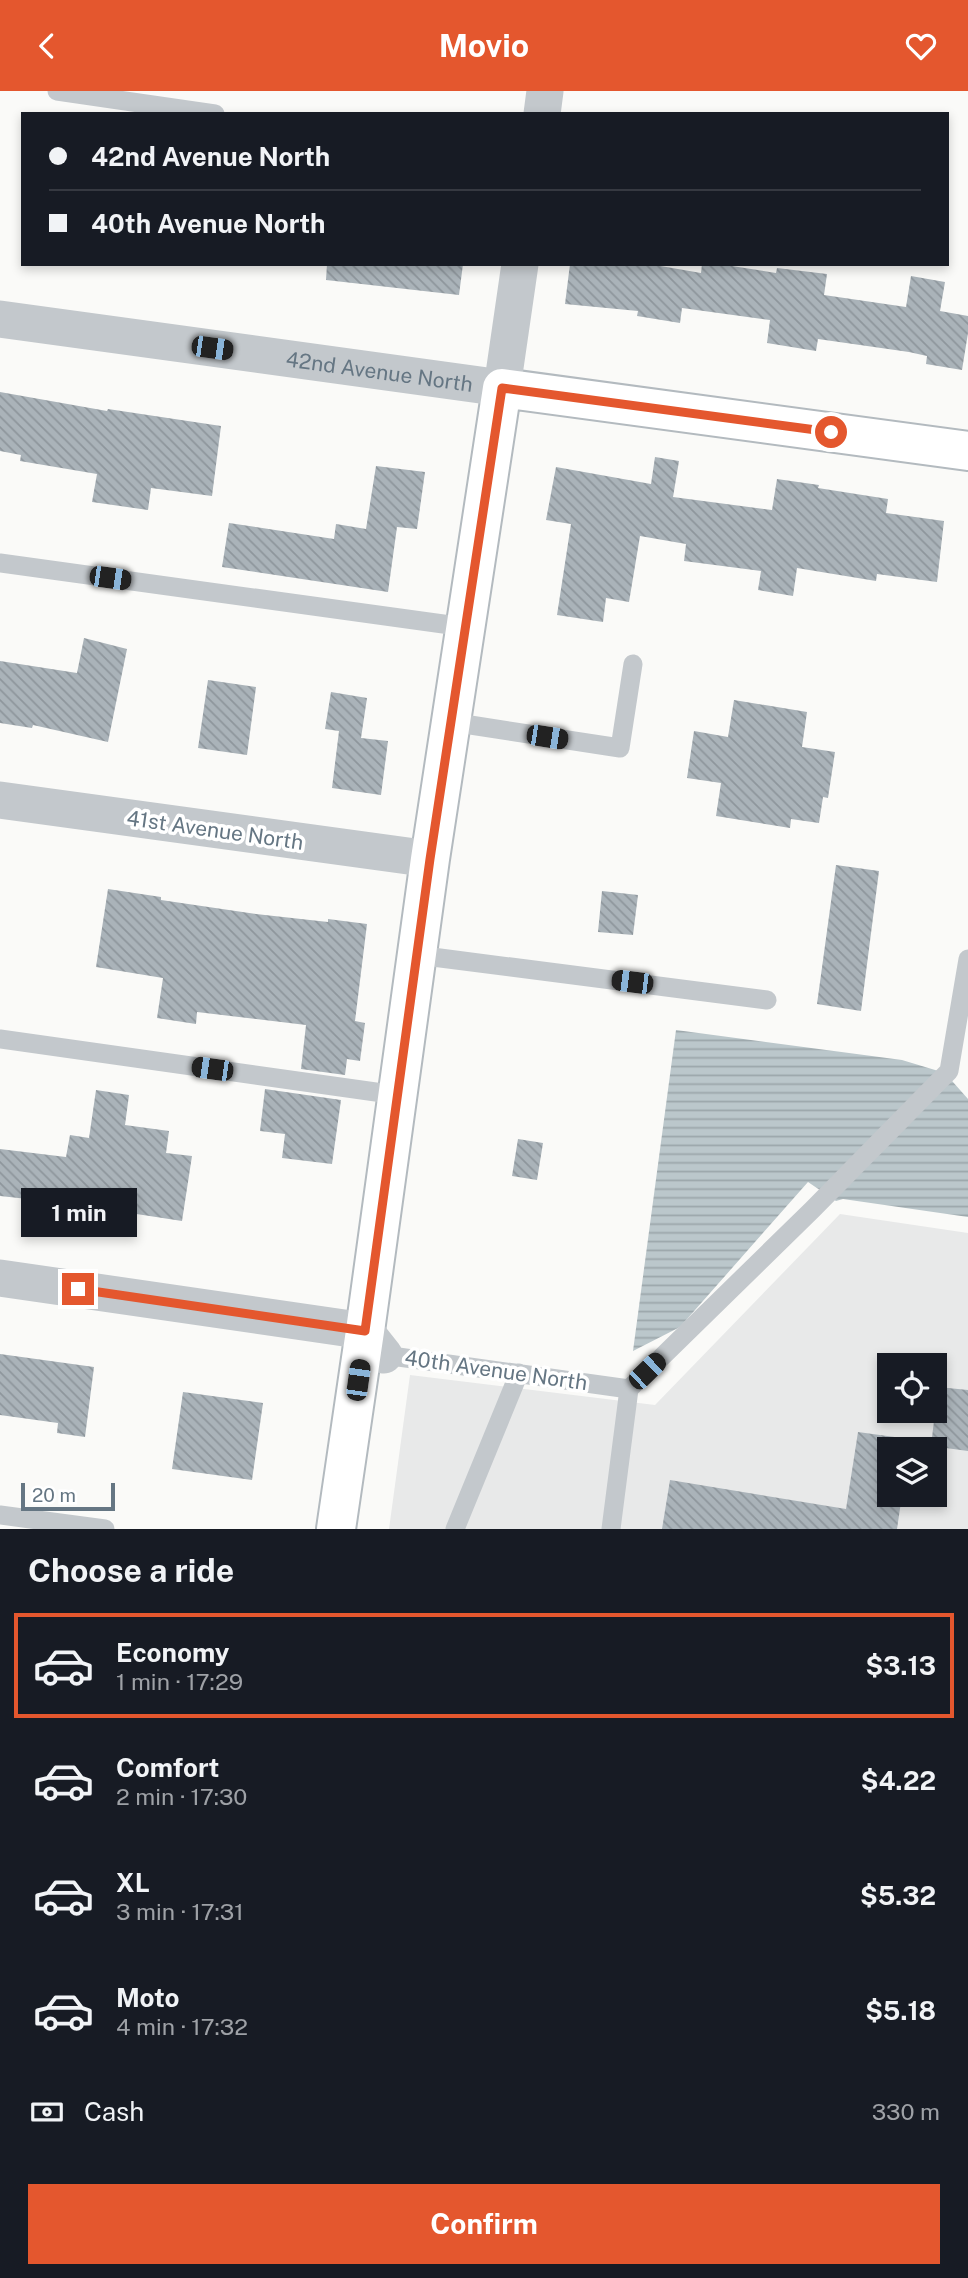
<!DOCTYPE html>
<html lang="en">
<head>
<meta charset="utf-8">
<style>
  :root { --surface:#171b24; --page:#242831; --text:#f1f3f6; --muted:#9ea1a6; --line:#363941; --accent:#e4572e }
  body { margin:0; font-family:"Public Sans",sans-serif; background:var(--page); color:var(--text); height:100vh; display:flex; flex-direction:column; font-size:26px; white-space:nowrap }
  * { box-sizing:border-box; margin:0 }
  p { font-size:23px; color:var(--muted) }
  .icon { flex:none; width:38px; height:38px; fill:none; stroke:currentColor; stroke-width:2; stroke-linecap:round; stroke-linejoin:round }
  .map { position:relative; height:1438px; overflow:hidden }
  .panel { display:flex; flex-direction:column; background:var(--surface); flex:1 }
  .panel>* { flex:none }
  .hud { position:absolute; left:21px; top:21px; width:928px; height:154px; border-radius:0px; box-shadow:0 4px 10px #0003; display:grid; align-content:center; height:154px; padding:0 28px; background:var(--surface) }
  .controls { position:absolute; left:877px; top:1262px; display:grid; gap:14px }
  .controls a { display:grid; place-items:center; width:70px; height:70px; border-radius:0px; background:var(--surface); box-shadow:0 4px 10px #0003; font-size:35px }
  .scale { position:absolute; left:21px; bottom:18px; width:94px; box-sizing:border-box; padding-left:7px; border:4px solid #657683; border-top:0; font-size:19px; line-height:24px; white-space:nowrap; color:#657683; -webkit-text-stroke:5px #fff; paint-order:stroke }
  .end { position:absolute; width:32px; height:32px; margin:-16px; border:9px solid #e4572e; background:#fff; box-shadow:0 0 0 4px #fff }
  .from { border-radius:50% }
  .bubble { position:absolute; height:49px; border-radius:0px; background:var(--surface); box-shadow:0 4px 10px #0003; font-size:23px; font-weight:700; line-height:49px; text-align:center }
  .car { position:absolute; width:21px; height:42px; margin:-21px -10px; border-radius:9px; box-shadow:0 0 5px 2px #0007; background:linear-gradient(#222 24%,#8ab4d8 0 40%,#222 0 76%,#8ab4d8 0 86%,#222 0) }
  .hud b { display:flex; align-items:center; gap:24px; height:66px; font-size:26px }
  .hud b+b { border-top:2px solid var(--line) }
  .hud i { width:18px; height:18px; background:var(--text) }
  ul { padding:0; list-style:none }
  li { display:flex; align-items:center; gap:21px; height:105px; margin:0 14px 10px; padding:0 14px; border:4px solid transparent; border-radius:0px }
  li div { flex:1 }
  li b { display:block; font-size:26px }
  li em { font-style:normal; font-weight:700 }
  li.selected { border-color:var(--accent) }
  li>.icon { width:63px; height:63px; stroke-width:1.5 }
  h2 { padding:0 28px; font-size:32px; line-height:84px }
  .pay { display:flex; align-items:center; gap:18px; height:77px; padding:0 28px; font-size:26px }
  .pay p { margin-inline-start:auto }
  .cta { display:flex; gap:14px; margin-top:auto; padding:14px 28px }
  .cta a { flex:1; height:80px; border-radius:0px; background:var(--accent); color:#fff; font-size:28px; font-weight:700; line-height:80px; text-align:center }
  header { display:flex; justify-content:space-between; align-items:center; height:91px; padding:0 28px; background:var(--accent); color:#fff; font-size:32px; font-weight:700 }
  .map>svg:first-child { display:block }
  .built { fill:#e8e9e9; fill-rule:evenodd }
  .water { fill:url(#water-rules) }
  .building { fill:url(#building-back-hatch) }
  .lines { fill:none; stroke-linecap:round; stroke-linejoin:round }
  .secondary-casing { stroke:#b3babf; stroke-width:42 }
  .lane { stroke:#c3c8cc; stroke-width:19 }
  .street { stroke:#c3c8cc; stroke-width:37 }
  .secondary { stroke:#fff; stroke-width:38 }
  .route { stroke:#e4572e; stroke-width:9 }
  .labels { text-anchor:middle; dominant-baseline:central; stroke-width:7; stroke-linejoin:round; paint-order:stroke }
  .street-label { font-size:21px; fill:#657683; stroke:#fff }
</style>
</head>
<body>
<header><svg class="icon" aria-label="back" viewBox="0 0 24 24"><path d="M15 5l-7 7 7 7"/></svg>Movio<svg class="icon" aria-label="heart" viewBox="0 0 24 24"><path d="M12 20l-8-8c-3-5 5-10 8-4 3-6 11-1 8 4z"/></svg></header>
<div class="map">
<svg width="968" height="1438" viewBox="0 0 968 1438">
  <defs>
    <pattern id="water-rules" width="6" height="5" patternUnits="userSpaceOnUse" patternTransform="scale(1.75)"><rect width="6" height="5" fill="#bbc7cb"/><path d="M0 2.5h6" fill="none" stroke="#9ca6aa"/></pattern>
    <pattern id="building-back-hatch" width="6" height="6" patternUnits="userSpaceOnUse" patternTransform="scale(1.75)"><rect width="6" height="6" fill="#aab3b9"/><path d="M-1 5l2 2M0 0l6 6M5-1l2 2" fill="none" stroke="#8e969c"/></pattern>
  </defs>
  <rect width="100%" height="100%" fill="#fafaf8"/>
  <path class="built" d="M 840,1123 L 968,1142 L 968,1438 L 389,1438 L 410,1284 L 655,1314 ZM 889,1274 L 934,1274 L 934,1320 L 889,1320 ZM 889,1358 L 934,1358 L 934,1404 L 889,1404 Z"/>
  <path class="water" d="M 676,939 L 902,969 L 945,982 L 968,1008 L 968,1126 L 843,1108 L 836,1110 L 808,1091 L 680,1236 L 633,1260 Z"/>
  <path class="building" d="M 327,173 L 463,173 L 459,204 L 326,189 Z
    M 570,173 L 649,173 L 701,182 L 702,173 L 719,173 L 776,182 L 777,177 L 827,183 L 824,204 L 906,216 L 911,185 L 945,191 L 940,220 L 968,225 L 968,242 L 962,279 L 926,273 L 927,265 L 909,261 L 818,248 L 816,260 L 767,252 L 770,229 L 682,217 L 680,232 L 637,225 L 638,220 L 565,213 Z
    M 0,301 L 107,320 L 108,318 L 221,335 L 212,405 L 151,397 L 148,419 L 92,411 L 97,383 L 20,370 L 21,364 L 0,360 Z
    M 655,366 L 679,370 L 673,406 L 772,419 L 777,388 L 819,394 L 818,397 L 888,408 L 886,422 L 944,430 L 937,491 L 877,483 L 876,490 L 797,477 L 793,505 L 758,499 L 761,480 L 684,470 L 686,453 L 640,445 L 629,511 L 606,507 L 603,531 L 557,524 L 571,433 L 546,429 L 556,376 L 651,393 Z
    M 376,375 L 425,381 L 417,438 L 397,436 L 388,501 L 222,476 L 229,432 L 334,448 L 336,433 L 366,438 Z
    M 84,547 L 127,558 L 108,651 L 33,634 L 32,637 L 0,632 L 0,570 L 77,582 Z
    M 208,589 L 256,596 L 247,664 L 198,657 Z
    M 331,601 L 367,607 L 361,647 L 388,650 L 381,704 L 332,697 L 339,640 L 325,638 Z
    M 734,609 L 807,621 L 802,656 L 835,661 L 828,707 L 823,706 L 819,732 L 791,728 L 790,737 L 716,725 L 721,692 L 687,687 L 694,640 L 728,646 Z
    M 836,774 L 879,780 L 861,920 L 817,913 Z
    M 108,798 L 161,806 L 161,809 L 256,823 L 328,831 L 328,828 L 367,833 L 355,930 L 365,932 L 360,970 L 347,968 L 345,984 L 301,978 L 306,934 L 197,921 L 196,933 L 157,927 L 163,887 L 96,876 Z
    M 602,800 L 638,804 L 633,844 L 598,841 Z
    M 265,998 L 341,1009 L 332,1073 L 282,1067 L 285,1043 L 260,1040 Z
    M 96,999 L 129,1004 L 125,1034 L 169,1040 L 166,1062 L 192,1065 L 182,1130 L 130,1122 L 131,1117 L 47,1105 L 46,1110 L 0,1105 L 0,1058 L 66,1066 L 70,1044 L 89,1047 Z
    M 518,1048 L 543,1052 L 537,1089 L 512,1085 Z
    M 0,1263 L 94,1276 L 85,1346 L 57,1342 L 58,1332 L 0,1324 Z
    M 938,1296 L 968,1299 L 968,1360 L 931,1355 Z
    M 183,1301 L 263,1312 L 252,1389 L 172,1378 Z
    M 858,1341 L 909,1348 L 908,1358 L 889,1358 L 889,1404 L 902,1404 L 897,1438 L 662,1438 L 670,1389 L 846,1418 Z"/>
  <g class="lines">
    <g class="secondary-casing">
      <path id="secondary" d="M 336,1438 L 365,1240 L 430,768 L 502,297 L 968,360"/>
    </g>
    <path class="lane" d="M 57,0 L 215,23
      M 0,472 L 465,536
      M 451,631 L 620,657 L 633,573
      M 417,864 L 767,909
      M 0,948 L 397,1004
      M 384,1264 L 629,1298
      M 0,1424 L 105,1438
      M 455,1438 L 519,1282
      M 611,1438 L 629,1298 L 812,1119 L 949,980 L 968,868"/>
    <g class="street">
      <path d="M 542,23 L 545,0"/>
      <path id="s1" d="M 0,228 L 502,297 L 520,173"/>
      <path d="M 0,709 L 430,768"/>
      <path d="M 0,1187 L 365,1240 L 384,1264"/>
    </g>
    <use href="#secondary" class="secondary"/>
  </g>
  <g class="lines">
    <path class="route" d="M 78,1198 L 365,1240 L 430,768 L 502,297 L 831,341"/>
  </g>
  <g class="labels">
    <g class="street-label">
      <text stroke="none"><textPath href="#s1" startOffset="383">42nd Avenue North</textPath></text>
      <text transform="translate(215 739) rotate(8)">41st Avenue North</text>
      <text transform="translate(496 1279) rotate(8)">40th Avenue North</text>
    </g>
  </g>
</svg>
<div class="controls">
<a><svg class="icon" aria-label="locate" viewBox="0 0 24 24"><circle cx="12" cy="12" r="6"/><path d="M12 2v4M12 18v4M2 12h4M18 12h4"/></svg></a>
<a><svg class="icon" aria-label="layers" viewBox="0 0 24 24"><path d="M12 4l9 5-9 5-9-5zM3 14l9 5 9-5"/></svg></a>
</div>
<div class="scale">20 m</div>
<i class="end from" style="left:831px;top:341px"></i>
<i class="end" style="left:78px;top:1198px"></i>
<div class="bubble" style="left:21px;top:1097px;width:116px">1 min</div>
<i class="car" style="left:212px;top:257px;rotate:98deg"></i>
<i class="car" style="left:110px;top:487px;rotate:98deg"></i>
<i class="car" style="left:547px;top:646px;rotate:99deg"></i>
<i class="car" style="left:632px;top:891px;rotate:277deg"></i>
<i class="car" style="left:212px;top:978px;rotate:278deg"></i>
<i class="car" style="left:647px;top:1280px;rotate:46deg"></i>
<i class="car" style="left:358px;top:1289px;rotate:8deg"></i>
<div class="hud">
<b><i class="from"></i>42nd Avenue North</b>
<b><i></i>40th Avenue North</b>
</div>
</div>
<section class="panel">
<h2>Choose a ride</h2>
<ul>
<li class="selected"><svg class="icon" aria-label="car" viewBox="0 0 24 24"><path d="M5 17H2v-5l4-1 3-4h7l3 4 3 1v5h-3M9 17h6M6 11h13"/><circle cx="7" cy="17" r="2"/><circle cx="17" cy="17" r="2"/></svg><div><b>Economy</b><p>1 min · 17:29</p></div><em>$3.13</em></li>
<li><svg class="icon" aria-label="car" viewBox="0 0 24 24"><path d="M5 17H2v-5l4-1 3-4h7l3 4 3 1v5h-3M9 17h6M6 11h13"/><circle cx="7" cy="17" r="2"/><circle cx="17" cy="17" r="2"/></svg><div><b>Comfort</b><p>2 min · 17:30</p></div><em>$4.22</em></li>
<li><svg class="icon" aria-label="car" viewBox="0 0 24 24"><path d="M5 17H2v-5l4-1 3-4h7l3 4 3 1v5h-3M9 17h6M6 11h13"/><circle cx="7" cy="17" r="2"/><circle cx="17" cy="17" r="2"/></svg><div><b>XL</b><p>3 min · 17:31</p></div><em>$5.32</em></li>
<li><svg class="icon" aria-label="car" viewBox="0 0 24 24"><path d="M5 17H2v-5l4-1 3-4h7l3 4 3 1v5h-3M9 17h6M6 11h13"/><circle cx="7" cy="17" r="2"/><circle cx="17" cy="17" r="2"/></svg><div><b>Moto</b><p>4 min · 17:32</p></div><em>$5.18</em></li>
</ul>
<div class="pay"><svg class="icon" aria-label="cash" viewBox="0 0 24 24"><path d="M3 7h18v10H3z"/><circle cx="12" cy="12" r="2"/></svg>Cash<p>330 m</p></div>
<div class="cta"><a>Confirm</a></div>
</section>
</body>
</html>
